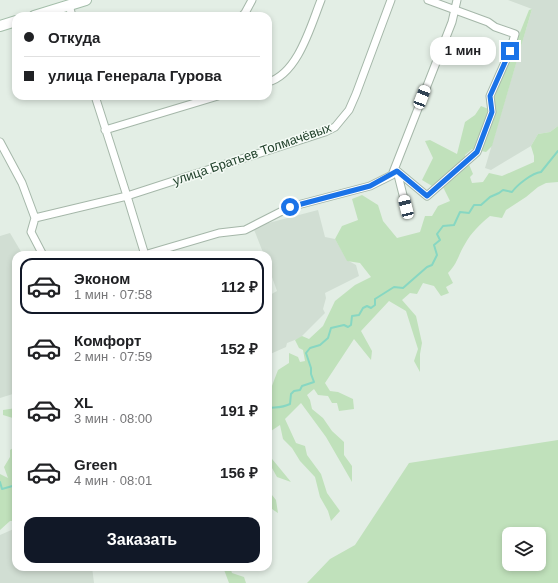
<!DOCTYPE html>
<html lang="ru">
<head>
<meta charset="utf-8">
<style>
  :root { --surface:#fff; --page:#f2f2f2; --text:#202124; --muted:#757577; --line:#e0e0e0; --accent:#111827 }
  body { margin:0; font-family:Arial,sans-serif; background:var(--page); color:var(--text); height:100vh; display:flex; flex-direction:column; font-size:15px; white-space:nowrap }
  * { box-sizing:border-box; margin:0 }
  p { font-size:13px; color:var(--muted) }
  .icon { flex:none; width:22px; height:22px; fill:none; stroke:currentColor; stroke-width:2; stroke-linecap:round; stroke-linejoin:round }
  .map { position:relative; flex:1; overflow:hidden }
  .sheet { position:absolute; left:12px; top:251px; width:260px; height:320px; display:flex; flex-direction:column; background:var(--surface); border-radius:12px; box-shadow:0 2px 6px #0003 }
  .sheet>* { flex:none }
  .top-card { position:absolute; left:12px; top:12px; width:260px; height:88px; border-radius:12px; box-shadow:0 2px 6px #0003; display:grid; align-content:center; height:88px; padding:0 12px; background:var(--surface) }
  .controls { position:absolute; left:502px; top:527px; display:grid; gap:8px }
  .controls a { display:grid; place-items:center; width:44px; height:44px; border-radius:8px; background:var(--surface); box-shadow:0 2px 6px #0003; font-size:20px }
  .end { position:absolute; width:18px; height:18px; margin:-9px; border:5px solid #1a73e8; background:#fff; box-shadow:0 0 0 2px #fff }
  .from { border-radius:50% }
  .bubble { position:absolute; height:28px; border-radius:12px; background:var(--surface); box-shadow:0 2px 6px #0003; font-size:13px; font-weight:600; line-height:28px; text-align:center }
  .car { position:absolute; width:12px; height:24px; margin:-12px -6px; border-radius:5px; box-shadow:0 0 3px 1px #0007; background:linear-gradient(#fff 24%,#345 0 40%,#fff 0 76%,#345 0 86%,#fff 0) }
  .top-card b { display:flex; align-items:center; gap:14px; height:38px; font-size:15px }
  .top-card b+b { border-top:1px solid var(--line) }
  .top-card i { width:10px; height:10px; background:var(--text) }
  ul { padding:7px 0 0; list-style:none }
  li { display:flex; align-items:center; gap:12px; height:56px; margin:0 8px 6px; padding:0 4px; border:2px solid transparent; border-radius:12px }
  li div { flex:1 }
  li b { display:block; font-size:15px }
  li em { font-style:normal; font-weight:600 }
  li.current { border-color:var(--accent) }
  li>.icon { width:36px; height:36px; stroke-width:1.5 }
  .cta { display:flex; gap:8px; margin-top:auto; padding:8px 12px }
  .cta a { flex:1; height:46px; border-radius:12px; background:var(--accent); color:#fff; font-size:16px; font-weight:600; line-height:46px; text-align:center }
  .map>svg:first-child { display:block }
  .built { fill:#d1ded3 }
  .green { fill:#c0e1bb; fill-rule:evenodd }
  .lines { fill:none; stroke-linecap:round; stroke-linejoin:round }
  .stream { stroke:#87d7c2; stroke-width:2 }
  .minor-casing { stroke:#a5b7a9; stroke-width:9 }
  .secondary-casing { stroke:#a4beaa; stroke-width:12 }
  .minor { stroke:#fff; stroke-width:7 }
  .secondary { stroke:#fff; stroke-width:10 }
  .route { stroke:#1a73e8; stroke-width:5 }
  .labels { text-anchor:middle; dominant-baseline:central; stroke-width:3; stroke-linejoin:round; paint-order:stroke }
  .street-label { font-size:13px; fill:#21412b; stroke:#f4faf5 }
</style>
</head>
<body>
<div class="map">
<svg width="558" height="583" viewBox="0 0 558 583">
  <rect width="100%" height="100%" fill="#e3eee5"/>
  <path class="built" d="M 508,0 L 558,0 L 558,126 L 550,132 L 538,134 L 531,146 L 491,170 L 485,168 L 532,9 Z
    M 318,210 L 325,237 L 335,239 L 347,260 L 356,265 L 359,276 L 325,293 L 326,298 L 323,309 L 325,313 L 300,338 L 287,343 L 286,347 L 268,355 L 268,296 L 277,291 L 268,266 L 268,255 L 264,255 L 253,227 Z
    M 10,233 L 23,255 L 16,255 L 16,393 L 0,398 L 0,236 Z
    M 16,528 L 16,567 L 92,567 L 94,583 L 0,583 L 0,535 Z"/>
  <path class="green" d="M 532,9 L 492,146 L 486,152 L 472,149 L 465,155 L 473,174 L 470,177 L 472,183 L 483,182 L 489,173 L 502,176 L 534,162 L 534,156 L 531,146 L 538,134 L 550,132 L 558,126 L 558,182 L 546,183 L 538,187 L 526,197 L 506,210 L 502,218 L 490,216 C 480,224 471,233 465,244 C 458,255 458,263 448,273 L 453,283 L 446,287 L 449,293 L 441,296 L 434,286 L 423,283 L 417,294 L 410,293 L 402,300 L 416,316 L 422,343 L 420,354 L 420,372 L 414,361 L 418,349 L 406,311 L 389,301 L 361,331 L 372,351 L 371,360 L 354,339 L 325,383 L 330,391 L 338,392 L 353,399 L 354,409 L 339,411 L 337,403 L 332,403 L 328,396 L 318,395 L 314,389 L 307,395 L 310,400 L 312,409 L 323,418 L 332,431 L 344,442 L 344,455 L 352,466 L 352,482 L 326,437 L 301,403 L 285,419 L 296,443 L 305,446 L 307,455 L 321,474 L 327,493 L 340,511 L 331,521 L 328,511 L 320,497 L 315,477 L 300,461 L 292,448 L 283,439 L 280,425 L 268,433 L 268,397 L 270,391 L 278,370 L 289,363 L 289,353 L 298,357 L 300,362 L 305,361 L 303,350 L 299,348 L 295,340 L 302,336 L 309,339 L 323,326 L 335,301 L 355,285 L 371,277 L 360,263 L 347,261 L 335,239 L 342,226 L 358,220 L 352,199 L 362,195 L 378,205 L 383,221 L 397,238 L 420,232 L 425,216 L 432,216 L 438,206 L 450,201 L 440,181 L 432,186 L 422,180 L 433,158 L 425,141 L 430,140 L 457,154 L 465,122 L 475,115 L 481,106 L 491,110 L 490,96 L 513,41 L 519,35 L 529,10 Z
    M 16,408 L 16,419 L 3,415 L 3,410 Z
    M 558,440 L 558,583 L 307,583 L 330,559 L 355,545 L 409,463 ZM 509,534 L 539,534 L 539,564 L 509,564 Z
    M 16,446 L 16,521 L 10,521 L 0,530 L 0,474 L 8,478 L 4,467 L 10,457 L 10,450 Z
    M 268,454 L 291,482 L 277,477 L 268,461 Z
    M 268,490 L 276,500 L 278,513 C 265,505 268,505 268,490 Z
    M 223,567 L 230,567 L 232,573 L 244,577 L 246,583 L 229,583 Z"/>
  <g class="lines">
    <path class="stream" d="M 268,408 C 276,407 282,408 290,404 L 291,394 L 294,391 L 300,390 L 302,386 L 314,382 L 311,374 L 311,368 L 306,353 L 310,348 L 320,345 L 328,338 L 331,328 L 344,325 L 348,327 L 351,325 L 352,316 L 359,315 L 363,308 L 367,306 L 371,308 L 375,305 L 375,299 L 394,287 L 403,288 L 427,267 L 432,265 L 437,255 L 434,245 L 440,240 L 437,234 L 443,226 L 454,225 L 460,212 L 469,213 L 474,205 L 481,205 L 490,197 L 499,193 L 503,190 L 512,192 C 517,185 532,173 541,172 L 558,151
      M 0,482 L 2,489 L 16,485"/>
    <g class="minor-casing">
      <path id="minor" d="M 69,5 L 72,16
        M 242,16 L 245,13 L 252,0
        M 268,82 C 298,74 311,25 321,0
        M 95,96 L 127,196 L 145,255
        M 105,130 L 218,96
        M 0,142 L 22,183 L 35,218 L 31,232 L 43,255
        M 397,171 L 406,207
        M 392,175 L 397,171 L 427,196 L 477,152 L 492,112 L 490,96 L 510,51 L 515,34 L 495,27 L 488,22 L 428,0
        M 35,218 L 127,196 L 325,132 L 335,127 L 349,110 L 356,94 L 391,0
        M 144,255 L 219,233 L 245,230 L 290,207 L 370,186 L 392,175 L 452,22 L 457,0"/>
    </g>
    <g class="secondary-casing">
      <path id="secondary" d="M 34,16 L 86,0
        M 0,26 L 16,21"/>
    </g>
    <use href="#minor" class="minor"/>
    <use href="#secondary" class="secondary"/>
  </g>
  <g class="lines">
    <path class="route" d="M 290,207 L 370,186 L 397,171 L 427,196 L 477,152 L 492,112 L 490,96 L 510,51"/>
  </g>
  <g class="labels">
    <g class="street-label">
      <text transform="translate(252 154) rotate(-19)">улица Братьев Толмачёвых</text>
    </g>
  </g>
</svg>
<div class="controls">
<a><svg class="icon" aria-label="layers" viewBox="0 0 24 24"><path d="M12 4l9 5-9 5-9-5zM3 14l9 5 9-5"/></svg></a>
</div>
<i class="end from" style="left:290px;top:207px"></i>
<i class="end" style="left:510px;top:51px"></i>
<div class="bubble" style="left:430px;top:37px;width:66px">1 мин</div>
<i class="car" style="left:422px;top:97px;rotate:21deg"></i>
<i class="car" style="left:406px;top:207px;rotate:346deg"></i>
<div class="top-card">
<b><i class="from"></i>Откуда</b>
<b><i></i>улица Генерала Гурова</b>
</div>
<section class="sheet">
<ul>
<li class="current"><svg class="icon" aria-label="car" viewBox="0 0 24 24"><path d="M5 17H2v-5l4-1 3-4h7l3 4 3 1v5h-3M9 17h6M6 11h13"/><circle cx="7" cy="17" r="2"/><circle cx="17" cy="17" r="2"/></svg><div><b>Эконом</b><p>1 мин · 07:58</p></div><em>112 ₽</em></li>
<li><svg class="icon" aria-label="car" viewBox="0 0 24 24"><path d="M5 17H2v-5l4-1 3-4h7l3 4 3 1v5h-3M9 17h6M6 11h13"/><circle cx="7" cy="17" r="2"/><circle cx="17" cy="17" r="2"/></svg><div><b>Комфорт</b><p>2 мин · 07:59</p></div><em>152 ₽</em></li>
<li><svg class="icon" aria-label="car" viewBox="0 0 24 24"><path d="M5 17H2v-5l4-1 3-4h7l3 4 3 1v5h-3M9 17h6M6 11h13"/><circle cx="7" cy="17" r="2"/><circle cx="17" cy="17" r="2"/></svg><div><b>XL</b><p>3 мин · 08:00</p></div><em>191 ₽</em></li>
<li><svg class="icon" aria-label="car" viewBox="0 0 24 24"><path d="M5 17H2v-5l4-1 3-4h7l3 4 3 1v5h-3M9 17h6M6 11h13"/><circle cx="7" cy="17" r="2"/><circle cx="17" cy="17" r="2"/></svg><div><b>Green</b><p>4 мин · 08:01</p></div><em>156 ₽</em></li>
</ul>
<div class="cta"><a>Заказать</a></div>
</section>
</div>
</body>
</html>
